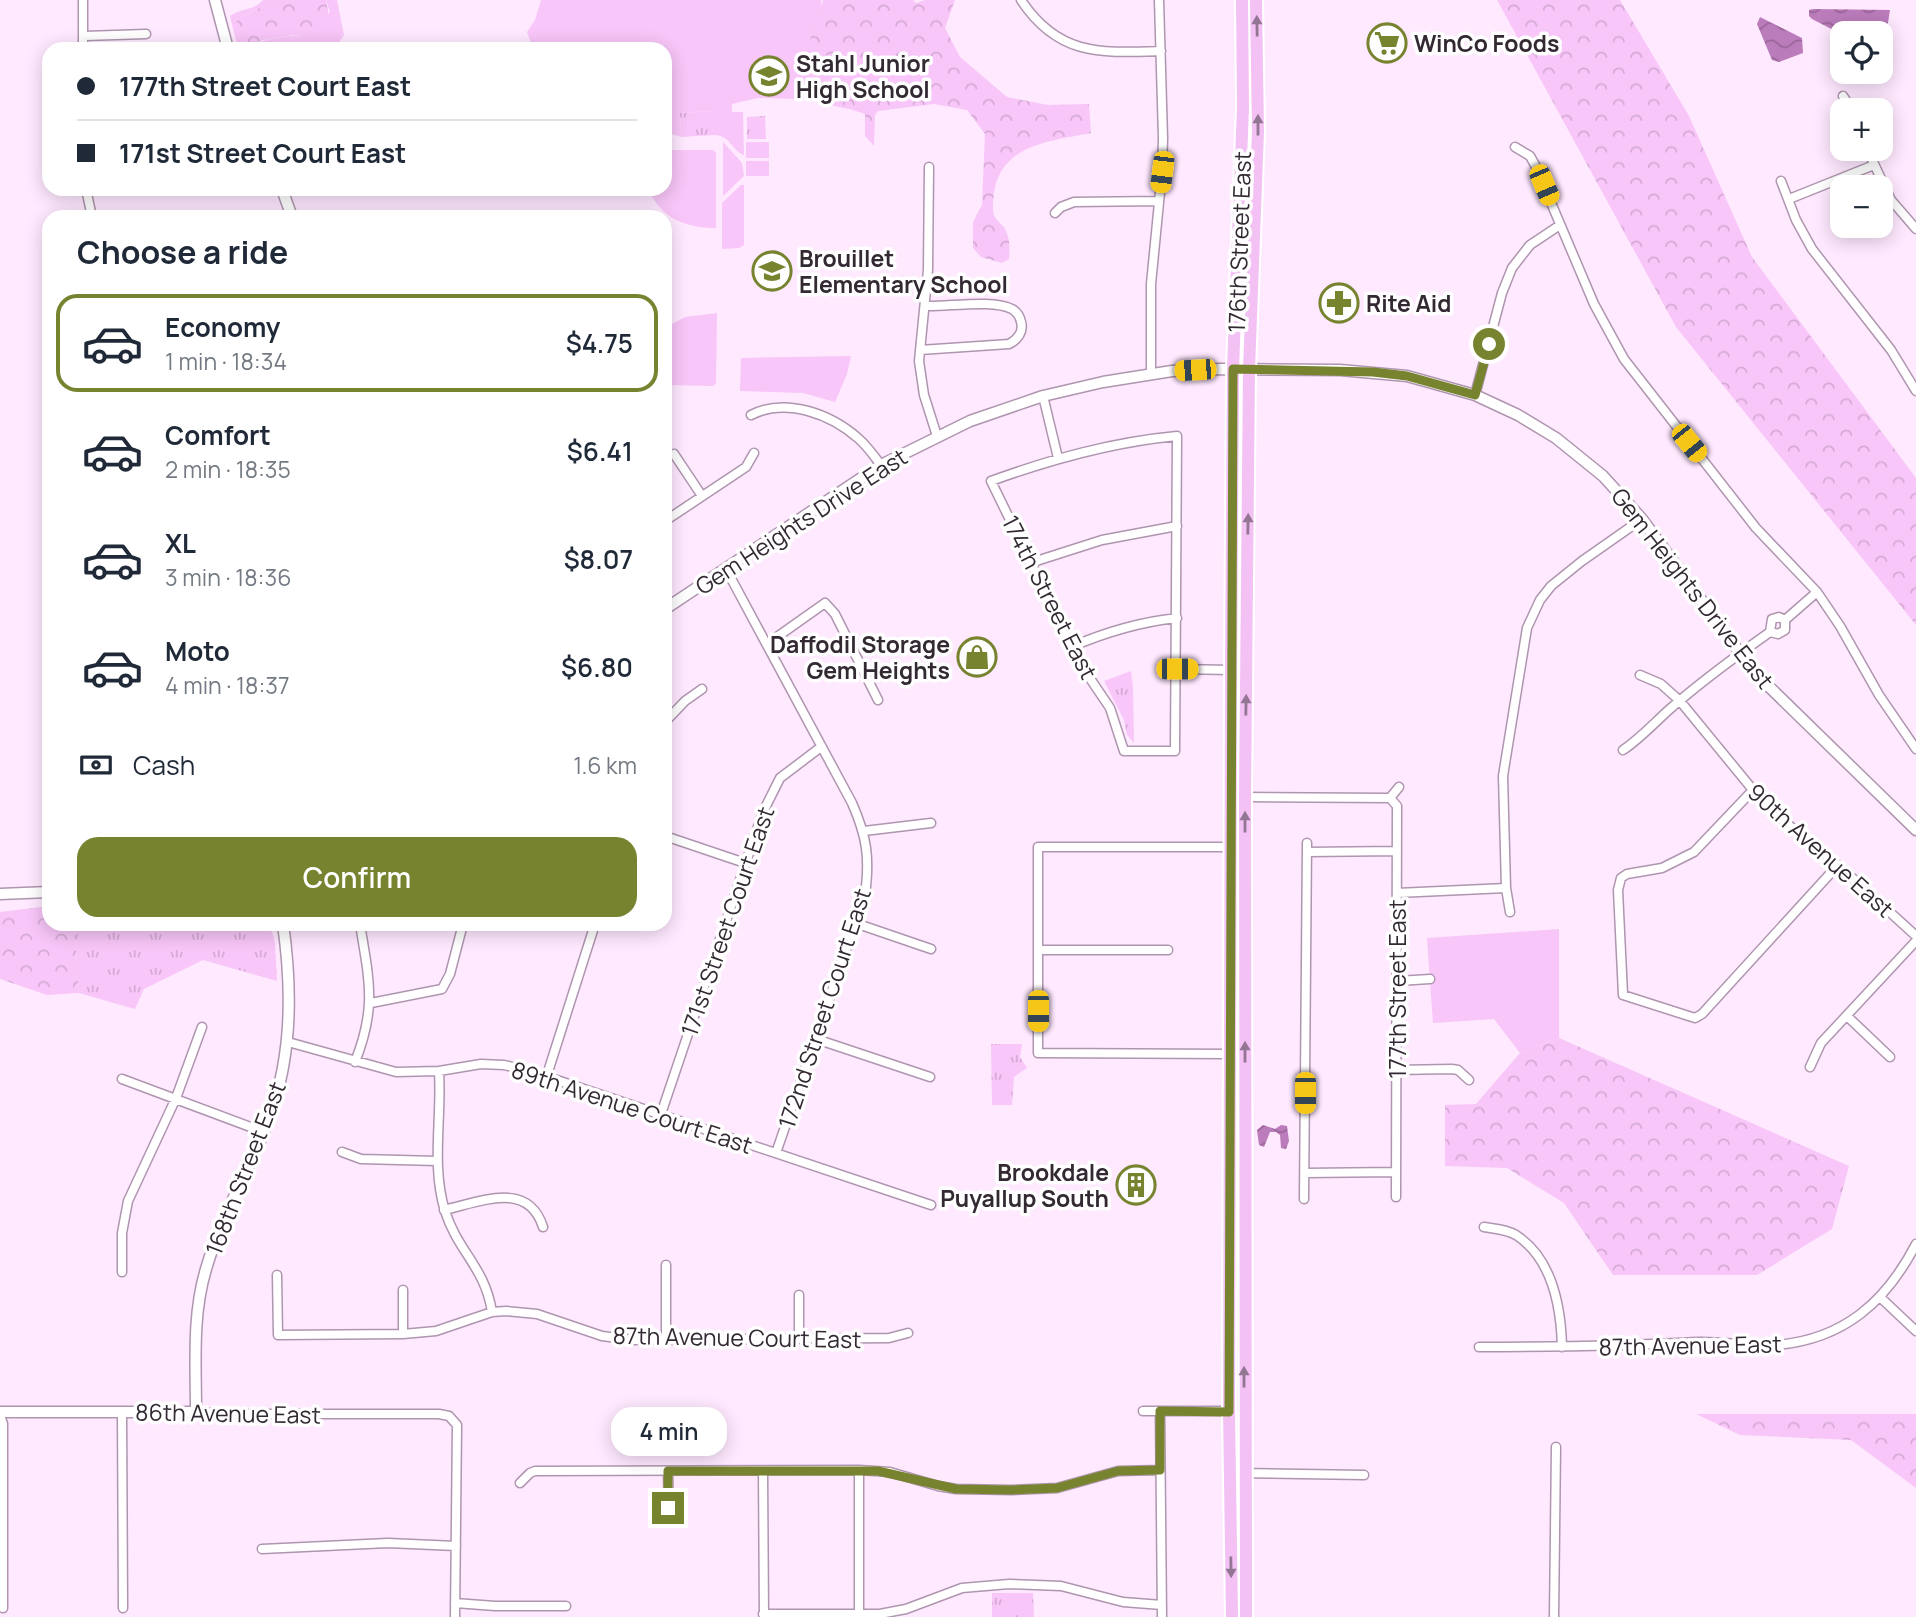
<!DOCTYPE html>
<html lang="en">
<head>
<meta charset="utf-8">
<style>
  :root { --surface:#fff; --page:#f6f6f7; --text:#1f2937; --muted:#747a83; --line:#e0e1e3; --accent:#788330 }
  body { margin:0; font-family:Manrope,sans-serif; background:var(--page); color:var(--text); height:100vh; display:flex; flex-direction:column; font-size:26px; white-space:nowrap }
  * { box-sizing:border-box; margin:0 }
  p { font-size:23px; color:var(--muted) }
  .icon { flex:none; width:38px; height:38px; fill:none; stroke:currentColor; stroke-width:2; stroke-linecap:round; stroke-linejoin:round }
  .map { position:relative; flex:1; overflow:hidden }
  .side { position:absolute; left:42px; top:210px; width:630px; height:721px; display:flex; flex-direction:column; background:var(--surface); border-radius:21px; box-shadow:0 4px 18px #0003 }
  .side>* { flex:none }
  .top-card { position:absolute; left:42px; top:42px; width:630px; height:154px; border-radius:21px; box-shadow:0 4px 18px #0003; display:grid; align-content:center; height:154px; padding:0 35px; background:var(--surface) }
  .tools { position:absolute; left:1830px; top:21px; display:grid; gap:14px }
  .tools a { display:grid; place-items:center; width:63px; height:63px; border-radius:14px; background:var(--surface); box-shadow:0 4px 18px #0003; font-size:35px }
  .end { position:absolute; width:32px; height:32px; margin:-16px; border:9px solid #788330; background:#fff; box-shadow:0 0 0 4px #fff }
  .from { border-radius:50% }
  .bubble { position:absolute; height:49px; border-radius:21px; background:var(--surface); box-shadow:0 4px 18px #0003; font-size:23px; font-weight:600; line-height:49px; text-align:center }
  .car { position:absolute; width:21px; height:42px; margin:-21px -10px; border-radius:9px; box-shadow:0 0 5px 2px #0007; background:linear-gradient(#f5c518 24%,#345 0 40%,#f5c518 0 76%,#345 0 86%,#f5c518 0) }
  .top-card b { display:flex; align-items:center; gap:24px; height:66px; font-size:26px }
  .top-card b+b { border-top:2px solid var(--line) }
  .top-card i { width:18px; height:18px; background:var(--text) }
  ul { padding:0; list-style:none }
  li { display:flex; align-items:center; gap:21px; height:98px; margin:0 14px 10px; padding:0 21px; border:4px solid transparent; border-radius:21px }
  li div { flex:1 }
  li b { display:block; font-size:26px }
  li em { font-style:normal; font-weight:600 }
  li.active { border-color:var(--accent) }
  li>.icon { width:63px; height:63px; stroke-width:1.5 }
  h2 { padding:0 35px; font-size:32px; line-height:84px }
  .pay { display:flex; align-items:center; gap:18px; height:77px; padding:0 35px; font-size:26px }
  .pay p { margin-inline-start:auto }
  .action { display:flex; gap:14px; margin-top:auto; padding:14px 35px }
  .action a { flex:1; height:80px; border-radius:21px; background:var(--accent); color:#fff; font-size:28px; font-weight:600; line-height:80px; text-align:center }
  .map>svg:first-child { display:block }
  .green { fill:#f8c6f8 }
  .forest { fill:url(#forest-crowns) }
  .park { fill:url(#park-tufts) }
  .water { fill:url(#water-waves) }
  .lines { fill:none; stroke-linecap:round; stroke-linejoin:round }
  .minor-casing { stroke:#af95af; stroke-width:11 }
  .tertiary-casing { stroke:#af95af; stroke-width:13 }
  .primary-casing { stroke:#fff; stroke-width:16 }
  .minor { stroke:#fff; stroke-width:8 }
  .tertiary { stroke:#fff; stroke-width:10 }
  .primary { stroke:#f3c1f4; stroke-width:12 }
  .oneway { fill:#937594 }
  .route { stroke:#788330; stroke-width:9 }
  .labels { text-anchor:middle; dominant-baseline:central; stroke-width:7; stroke-linejoin:round; paint-order:stroke }
  .poi-label { font-size:23px; font-weight:bold; fill:#332933; stroke:#fefefe; text-anchor:start }
  .street-label { font-size:23px; fill:#332933; stroke:#fefefe }
</style>
</head>
<body>
<div class="map">
<svg width="1916" height="1617" viewBox="0 0 1916 1617">
  <defs>
    <pattern id="forest-crowns" width="20" height="18" patternUnits="userSpaceOnUse" patternTransform="scale(1.75)"><rect width="20" height="18" fill="#f8c6f8"/><path d="M2 6a3 3 0 1 1 6 0M12 15a3 3 0 1 1 6 0" fill="none" stroke="#d5aad5"/></pattern>
    <pattern id="park-tufts" width="24" height="20" patternUnits="userSpaceOnUse" patternTransform="scale(1.75)"><rect width="24" height="20" fill="#f8c6f8"/><path d="M3 7l-1-3M5 7V3M7 7l1-3M15 17l-1-3M17 17v-4M19 17l1-3" fill="none" stroke="#d5aad5"/></pattern>
    <pattern id="water-waves" width="16" height="10" patternUnits="userSpaceOnUse" patternTransform="scale(1.75)"><rect width="16" height="10" fill="#bb7cbc"/><path d="M0 5q4-4 8 0t8 0" fill="none" stroke="#969"/></pattern>
  </defs>
  <rect width="100%" height="100%" fill="#ffe9ff"/>
  <path class="green" d="M 263,0 L 277,0 L 242,16 L 249,46 C 268,38 289,35 309,35 L 330,12 L 326,0 L 337,0 L 344,35 L 337,45 L 272,45 L 238,49 L 230,16 C 241,8 254,11 263,0 Z
    M 541,0 L 821,0 L 821,7 C 810,39 802,60 805,94 L 799,99 L 758,98 L 732,104 L 732,112 L 743,112 L 744,155 C 731,150 730,134 713,135 L 711,111 L 680,113 L 681,137 L 665,132 L 665,49 L 533,49 L 527,32 L 535,20 Z
    M 723,142 L 742,163 L 744,176 L 723,196 Z
    M 746,142 L 769,142 L 769,158 L 746,158 Z
    M 665,150 L 713,150 L 716,153 L 716,228 C 685,228 661,218 648,189 L 665,189 Z
    M 746,161 L 769,161 L 769,176 L 746,176 Z
    M 741,185 L 744,185 L 744,245 L 739,248 L 722,249 L 722,203 Z
    M 717,313 L 716,383 L 713,386 L 665,385 L 665,328 L 685,317 Z
    M 851,356 L 847,374 L 835,402 L 803,393 L 740,391 L 741,358 Z
    M 1559,929 L 1559,1038 L 1520,1053 L 1494,1019 L 1433,1023 L 1427,938 Z"/>
  <path class="forest" d="M 277,0 L 326,0 L 330,22 L 324,31 L 309,35 L 293,35 L 263,40 L 249,46 L 243,44 L 238,36 L 236,22 L 242,16 Z
    M 823,0 L 913,0 L 916,3 L 925,0 L 955,0 L 945,28 L 960,57 L 1007,97 L 1048,105 L 1089,104 L 1091,133 C 1051,141 1001,144 994,193 C 993,200 992,207 994,215 C 996,220 1000,223 1004,227 C 1010,237 1010,248 1009,259 L 1002,263 L 981,257 L 973,248 L 973,222 L 982,205 L 985,134 L 967,110 L 934,104 L 878,111 L 875,115 L 874,146 L 865,136 L 865,114 C 842,105 827,108 805,94 C 801,55 812,36 823,0 Z
    M 1497,0 L 1620,0 L 1689,116 L 1752,257 L 1916,478 L 1916,625 L 1676,327 Z
    M 49,906 L 49,924 L 74,924 L 79,993 L 47,995 L 0,979 L 0,912 Z
    M 1559,1038 L 1849,1166 L 1832,1229 L 1757,1275 L 1613,1275 L 1564,1203 L 1507,1168 L 1445,1166 L 1445,1105 L 1476,1104 L 1520,1053 Z
    M 1696,1414 L 1916,1414 L 1916,1488 L 1851,1440 L 1740,1435 Z"/>
  <path class="park" d="M 712,111 L 713,135 L 681,137 L 680,113 Z
    M 765,116 L 766,139 L 747,139 L 747,117 Z
    M 1131,671 L 1133,687 L 1134,743 L 1127,735 L 1124,720 L 1104,681 Z
    M 74,924 L 270,924 L 275,943 L 277,981 L 203,960 L 144,989 L 135,1009 L 79,993 Z
    M 991,1044 L 1022,1044 L 1020,1057 L 1027,1068 L 1014,1077 L 1012,1105 L 992,1105 Z
    M 992,1593 L 1033,1593 L 1034,1617 L 992,1617 Z"/>
  <path class="water" d="M 1813,9 L 1890,10 L 1884,48 L 1881,47 L 1881,33 L 1843,35 L 1812,19 L 1809,16 L 1809,10 Z
    M 1760,17 L 1802,38 L 1803,53 L 1779,62 L 1772,60 L 1757,24 Z
    M 1263,1125 L 1275,1129 L 1281,1125 L 1287,1126 L 1289,1141 L 1286,1149 L 1281,1148 L 1280,1135 L 1276,1132 L 1270,1132 L 1264,1147 L 1259,1145 L 1257,1130 Z"/>
  <g class="lines">
    <g class="minor-casing">
      <path id="minor" d="M 83,0 L 83,49
        M 1021,0 C 1058,56 1100,53 1161,51
        M 84,36 L 146,34
        M 1843,96 L 1852,110
        M 1515,147 L 1530,156 L 1535,165 L 1594,304 L 1624,359 L 1756,528 L 1817,592 L 1840,626 L 1879,695 L 1916,749
        M 1867,149 L 1891,200 L 1916,229
        M 929,167 L 928,270 L 919,361 L 924,395 L 937,436
        M 1781,181 L 1796,220 L 1812,249 L 1891,350 L 1916,391
        M 86,189 L 92,217
        M 1789,199 L 1874,165
        M 1055,213 L 1061,207 L 1074,202 L 1159,201
        M 920,350 L 1009,344 C 1017,340 1024,332 1021,322 C 1020,317 1017,312 1012,309 C 993,299 948,307 925,306
        M 1151,374 L 1151,284 L 1162,172 L 1163,138 L 1159,0
        M 1475,395 L 1502,293 L 1512,268 L 1530,245 L 1560,225
        M 1043,396 L 1058,458
        M 751,415 C 786,397 831,414 859,439 C 867,446 874,456 881,465
        M 1177,436 L 1175,751 L 1124,751 L 1110,708 L 1081,665 L 991,481 C 1052,459 1112,442 1177,436 Z
        M 674,454 L 702,496
        M 665,521 L 746,467 L 754,453
        M 1030,563 L 1102,540 L 1177,526
        M 726,569 L 852,803 C 867,837 870,858 865,895 L 776,1153
        M 1785,620 L 1817,592
        M 767,644 L 825,603 L 835,614 L 878,700
        M 1071,647 C 1106,632 1139,622 1177,618
        M 1177,669 L 1231,670
        M 1640,675 L 1661,684 L 1680,701 L 1753,790 L 1785,822 L 1838,865 L 1916,936
        M 665,722 L 685,701 L 702,689
        M 1623,750 C 1641,738 1655,722 1671,708 C 1702,681 1736,656 1770,632 L 1778,634 L 1785,630 L 1785,620 L 1779,617 L 1772,619 L 1770,632
        M 1753,790 L 1694,852 L 1662,868 L 1627,874 L 1621,878 L 1618,890 L 1623,995 L 1695,1018 L 1702,1014 L 1838,865
        M 1245,797 L 1390,798
        M 1390,798 L 1397,806 L 1396,1197
        M 1390,798 L 1399,787
        M 864,831 L 931,823
        M 665,836 L 745,863
        M 1307,852 L 1397,851
        M 1397,893 L 1506,888
        M 1510,912 L 1506,888 L 1503,776 L 1527,628 L 1540,600 L 1551,586 L 1582,561 L 1642,519
        M 855,923 L 931,949
        M 1038,950 L 1168,950
        M 1398,981 L 1430,979
        M 371,1003 L 442,989 L 450,974 L 463,924
        M 1847,1016 L 1890,1057
        M 816,1039 L 930,1077
        M 288,1042 L 396,1072 L 439,1071 L 481,1064 L 504,1065 L 530,1071 L 931,1205
        M 1230,1054 L 1038,1053 L 1038,847 L 1231,847
        M 355,1062 C 377,1007 369,980 360,924
        M 1810,1067 L 1821,1043 L 1916,941
        M 1396,1070 L 1452,1069 L 1458,1070 L 1469,1080
        M 439,1071 C 442,1118 431,1166 445,1211 C 458,1252 485,1267 492,1312
        M 547,1075 L 595,924
        M 122,1079 L 264,1132
        M 661,1114 L 763,812 L 780,778 L 821,747
        M 342,1152 L 361,1159 L 437,1161
        M 1305,1173 L 1396,1172
        M 1304,1199 L 1307,843
        M 444,1210 C 480,1202 528,1180 543,1227
        M 1484,1227 C 1495,1229 1506,1229 1516,1235 C 1553,1259 1561,1307 1562,1347
        M 122,1272 L 122,1233 L 128,1201 L 176,1098 L 202,1027
        M 277,1275 L 278,1335 L 403,1334 L 436,1331 L 492,1312 L 506,1311 L 537,1314 L 602,1336 L 633,1340 L 889,1338 L 908,1333
        M 1881,1298 L 1916,1331
        M 403,1334 L 403,1290
        M 666,1338 L 666,1265
        M 799,1338 L 799,1295
        M 1479,1347 C 1552,1347 1625,1346 1697,1342 C 1724,1341 1750,1347 1777,1345 C 1844,1339 1886,1302 1916,1244
        M 1143,1411 L 1229,1411
        M 1160,1411 L 1162,1617
        M 122,1412 L 123,1608
        M 196,1412 L 232,1414 L 439,1414 L 449,1416 L 457,1425 L 455,1617
        M 0,1415 L 3,1424 L 3,1608
        M 859,1470 L 859,1614
        M 668,1471 L 669,1518
        M 763,1471 L 764,1617
        M 1238,1473 L 1364,1475
        M 520,1483 L 530,1473 L 535,1471 L 859,1470 L 890,1472 L 938,1486 L 956,1489 L 1011,1490 L 1057,1488 L 1118,1471 L 1160,1470
        M 262,1549 L 388,1543 L 456,1546
        M 455,1603 L 495,1606 L 566,1606
        M 763,1614 L 880,1614 L 906,1609 L 962,1588 L 1009,1584 L 1061,1586 L 1123,1602 L 1162,1605
        M 1554,1617 L 1556,1447"/>
    </g>
    <g class="tertiary-casing">
      <path id="tertiary" d="M 215,0 L 228,49
        M 282,189 L 292,217
        M 665,609 L 881,465 L 970,421 L 1043,396 L 1103,382 L 1172,371 L 1221,369 L 1340,370 L 1407,376 L 1475,395 L 1518,415 L 1556,438 L 1603,476 L 1642,519 L 1754,672 L 1916,830
        M 0,894 L 49,892
        M 0,1412 L 196,1412 C 196,1364 192,1315 206,1269 C 220,1221 244,1178 264,1132 C 292,1065 293,995 283,924"/>
    </g>
    <g class="primary-casing">
      <path id="primary" d="M 1232,1617 L 1229,1411 L 1231,670 L 1233,369 L 1243,107 L 1242,0
        M 1246,1617 L 1245,797 L 1249,370 L 1258,131 L 1256,0"/>
    </g>
    <use href="#minor" class="minor"/>
    <use href="#tertiary" class="tertiary"/>
    <use href="#primary" class="primary"/>
  </g>
  <defs><path id="oneway-solid" d="M-6-.8H1V-3.2L6.5 0L1 3.2V.8H-6Z" transform="scale(1.75)"/></defs>
  <g class="oneway">
    <use href="#oneway-solid" transform="translate(1257 26) rotate(-91)"/>
    <use href="#oneway-solid" transform="translate(1258 125) rotate(-90)"/>
    <use href="#oneway-solid" transform="translate(1248 524) rotate(-89)"/>
    <use href="#oneway-solid" transform="translate(1246 705) rotate(-89)"/>
    <use href="#oneway-solid" transform="translate(1245 822) rotate(-90)"/>
    <use href="#oneway-solid" transform="translate(1245 1052) rotate(-90)"/>
    <use href="#oneway-solid" transform="translate(1244 1377) rotate(-90)"/>
    <use href="#oneway-solid" transform="translate(1231 1567) rotate(89)"/>
  </g>
  <g class="lines">
    <path class="route" d="M 668,1508 L 668,1471 L 878,1471 L 956,1489 L 1011,1490 L 1057,1488 L 1118,1471 L 1160,1470 L 1160,1411 L 1229,1412 L 1233,369 L 1373,372 L 1407,376 L 1475,395 L 1489,344"/>
  </g>
  <defs>
    <g id="supermarket-ring" transform="scale(2.0125)"><circle r="9.5" fill="#fefefe" stroke="#788330" stroke-width="1.5"/><path d="M-6-5.5h2.5l.6 2H6L4.5 2H-2.5L-4.4-4H-6ZM-1.5 3.2a1.3 1.3 0 1 0 .1 0ZM3 3.2a1.3 1.3 0 1 0 .1 0Z" fill="#788330"/></g>
    <g id="school-ring" transform="scale(2.0125)"><circle r="9.5" fill="#fefefe" stroke="#788330" stroke-width="1.5"/><path d="M0-5L7-2L0 1L-7-2ZM-4 1L0 2.5L4 1V4Q0 6-4 4Z" fill="#788330"/></g>
    <g id="pharmacy-ring" transform="scale(2.0125)"><circle r="9.5" fill="#fefefe" stroke="#788330" stroke-width="1.5"/><path d="M-2-6h4v4h4v4h-4v4h-4v-4h-4v-4h4Z" fill="#788330"/></g>
    <g id="shop-ring" transform="scale(2.0125)"><circle r="9.5" fill="#fefefe" stroke="#788330" stroke-width="1.5"/><path d="M-5-2.5h2.3a2.7 3.5 0 0 1 5.4 0H5L5.5 6h-11ZM-1.5-2.5h3a1.5 2.3 0 0 0-3 0Z" fill="#788330"/></g>
    <g id="building-ring" transform="scale(2.0125)"><circle r="9.5" fill="#fefefe" stroke="#788330" stroke-width="1.5"/><path d="M-4-6H4V6H1V3H-1V6H-4ZM-2.5-4.3h1.7v1.8h-1.7ZM.8-4.3h1.7v1.8H.8ZM-2.5-1h1.7V.8h-1.7ZM.8-1h1.7V.8H.8Z" fill="#788330"/></g>
  </defs>
  <g fill-rule="evenodd">
    <use href="#supermarket-ring" x="1387" y="43"/>
    <use href="#school-ring" x="769" y="76"/>
    <use href="#school-ring" x="772" y="271"/>
    <use href="#pharmacy-ring" x="1339" y="303"/>
    <use href="#shop-ring" x="977" y="657"/>
    <use href="#building-ring" x="1136" y="1185"/>
  </g>
  <g class="labels">
    <g class="poi-label">
      <text x="1414" y="43">WinCo Foods</text>
      <text x="796" y="63">Stahl Junior<tspan x="796" dy="26">High School</tspan></text>
      <text x="799" y="258">Brouillet<tspan x="799" dy="26">Elementary School</tspan></text>
      <text x="1366" y="303">Rite Aid</text>
      <text x="950" y="644" text-anchor="end">Daffodil Storage<tspan x="950" dy="26">Gem Heights</tspan></text>
      <text x="1109" y="1172" text-anchor="end">Brookdale<tspan x="1109" dy="26">Puyallup South</tspan></text>
    </g>
    <g class="street-label">
      <text transform="translate(1239 242) rotate(-88)">176th Street East</text>
      <text transform="translate(801 521) rotate(-33)">Gem Heights Drive East</text>
      <text transform="translate(1693 588) rotate(52)">Gem Heights Drive East</text>
      <text transform="translate(1050 597) rotate(63)">174th Street East</text>
      <text transform="translate(1821 850) rotate(42)">90th Avenue East</text>
      <text transform="translate(727 921) rotate(-71)">171st Street Court East</text>
      <text transform="translate(1397 989) rotate(-90)">177th Street East</text>
      <text transform="translate(824 1008) rotate(-72)">172nd Street Court East</text>
      <text transform="translate(632 1107) rotate(18)">89th Avenue Court East</text>
      <text transform="translate(245 1168) rotate(-69)">168th Street East</text>
      <text transform="translate(737 1337) rotate(1)">87th Avenue Court East</text>
      <text transform="translate(1690 1345) rotate(-1)">87th Avenue East</text>
      <text transform="translate(228 1413) rotate(1)">86th Avenue East</text>
    </g>
  </g>
</svg>
<div class="tools">
<a><svg class="icon" aria-label="locate" viewBox="0 0 24 24"><circle cx="12" cy="12" r="6"/><path d="M12 2v4M12 18v4M2 12h4M18 12h4"/></svg></a>
<a>+</a>
<a>−</a>
</div>
<i class="end from" style="left:1489px;top:344px"></i>
<i class="end" style="left:668px;top:1508px"></i>
<div class="bubble" style="left:611px;top:1407px;width:116px">4 min</div>
<i class="car" style="left:1162px;top:172px;rotate:187deg"></i>
<i class="car" style="left:1544px;top:185px;rotate:157deg"></i>
<i class="car" style="left:1195px;top:370px;rotate:267deg"></i>
<i class="car" style="left:1689px;top:443px;rotate:141deg"></i>
<i class="car" style="left:1177px;top:669px;rotate:90deg"></i>
<i class="car" style="left:1038px;top:1011px;rotate:180deg"></i>
<i class="car" style="left:1305px;top:1093px;rotate:180deg"></i>
<div class="top-card">
<b><i class="from"></i>177th Street Court East</b>
<b><i></i>171st Street Court East</b>
</div>
<section class="side">
<h2>Choose a ride</h2>
<ul>
<li class="active"><svg class="icon" aria-label="car" viewBox="0 0 24 24"><path d="M5 17H2v-5l4-1 3-4h7l3 4 3 1v5h-3M9 17h6M6 11h13"/><circle cx="7" cy="17" r="2"/><circle cx="17" cy="17" r="2"/></svg><div><b>Economy</b><p>1 min · 18:34</p></div><em>$4.75</em></li>
<li><svg class="icon" aria-label="car" viewBox="0 0 24 24"><path d="M5 17H2v-5l4-1 3-4h7l3 4 3 1v5h-3M9 17h6M6 11h13"/><circle cx="7" cy="17" r="2"/><circle cx="17" cy="17" r="2"/></svg><div><b>Comfort</b><p>2 min · 18:35</p></div><em>$6.41</em></li>
<li><svg class="icon" aria-label="car" viewBox="0 0 24 24"><path d="M5 17H2v-5l4-1 3-4h7l3 4 3 1v5h-3M9 17h6M6 11h13"/><circle cx="7" cy="17" r="2"/><circle cx="17" cy="17" r="2"/></svg><div><b>XL</b><p>3 min · 18:36</p></div><em>$8.07</em></li>
<li><svg class="icon" aria-label="car" viewBox="0 0 24 24"><path d="M5 17H2v-5l4-1 3-4h7l3 4 3 1v5h-3M9 17h6M6 11h13"/><circle cx="7" cy="17" r="2"/><circle cx="17" cy="17" r="2"/></svg><div><b>Moto</b><p>4 min · 18:37</p></div><em>$6.80</em></li>
</ul>
<div class="pay"><svg class="icon" aria-label="cash" viewBox="0 0 24 24"><path d="M3 7h18v10H3z"/><circle cx="12" cy="12" r="2"/></svg>Cash<p>1.6 km</p></div>
<div class="action"><a>Confirm</a></div>
</section>
</div>
</body>
</html>
